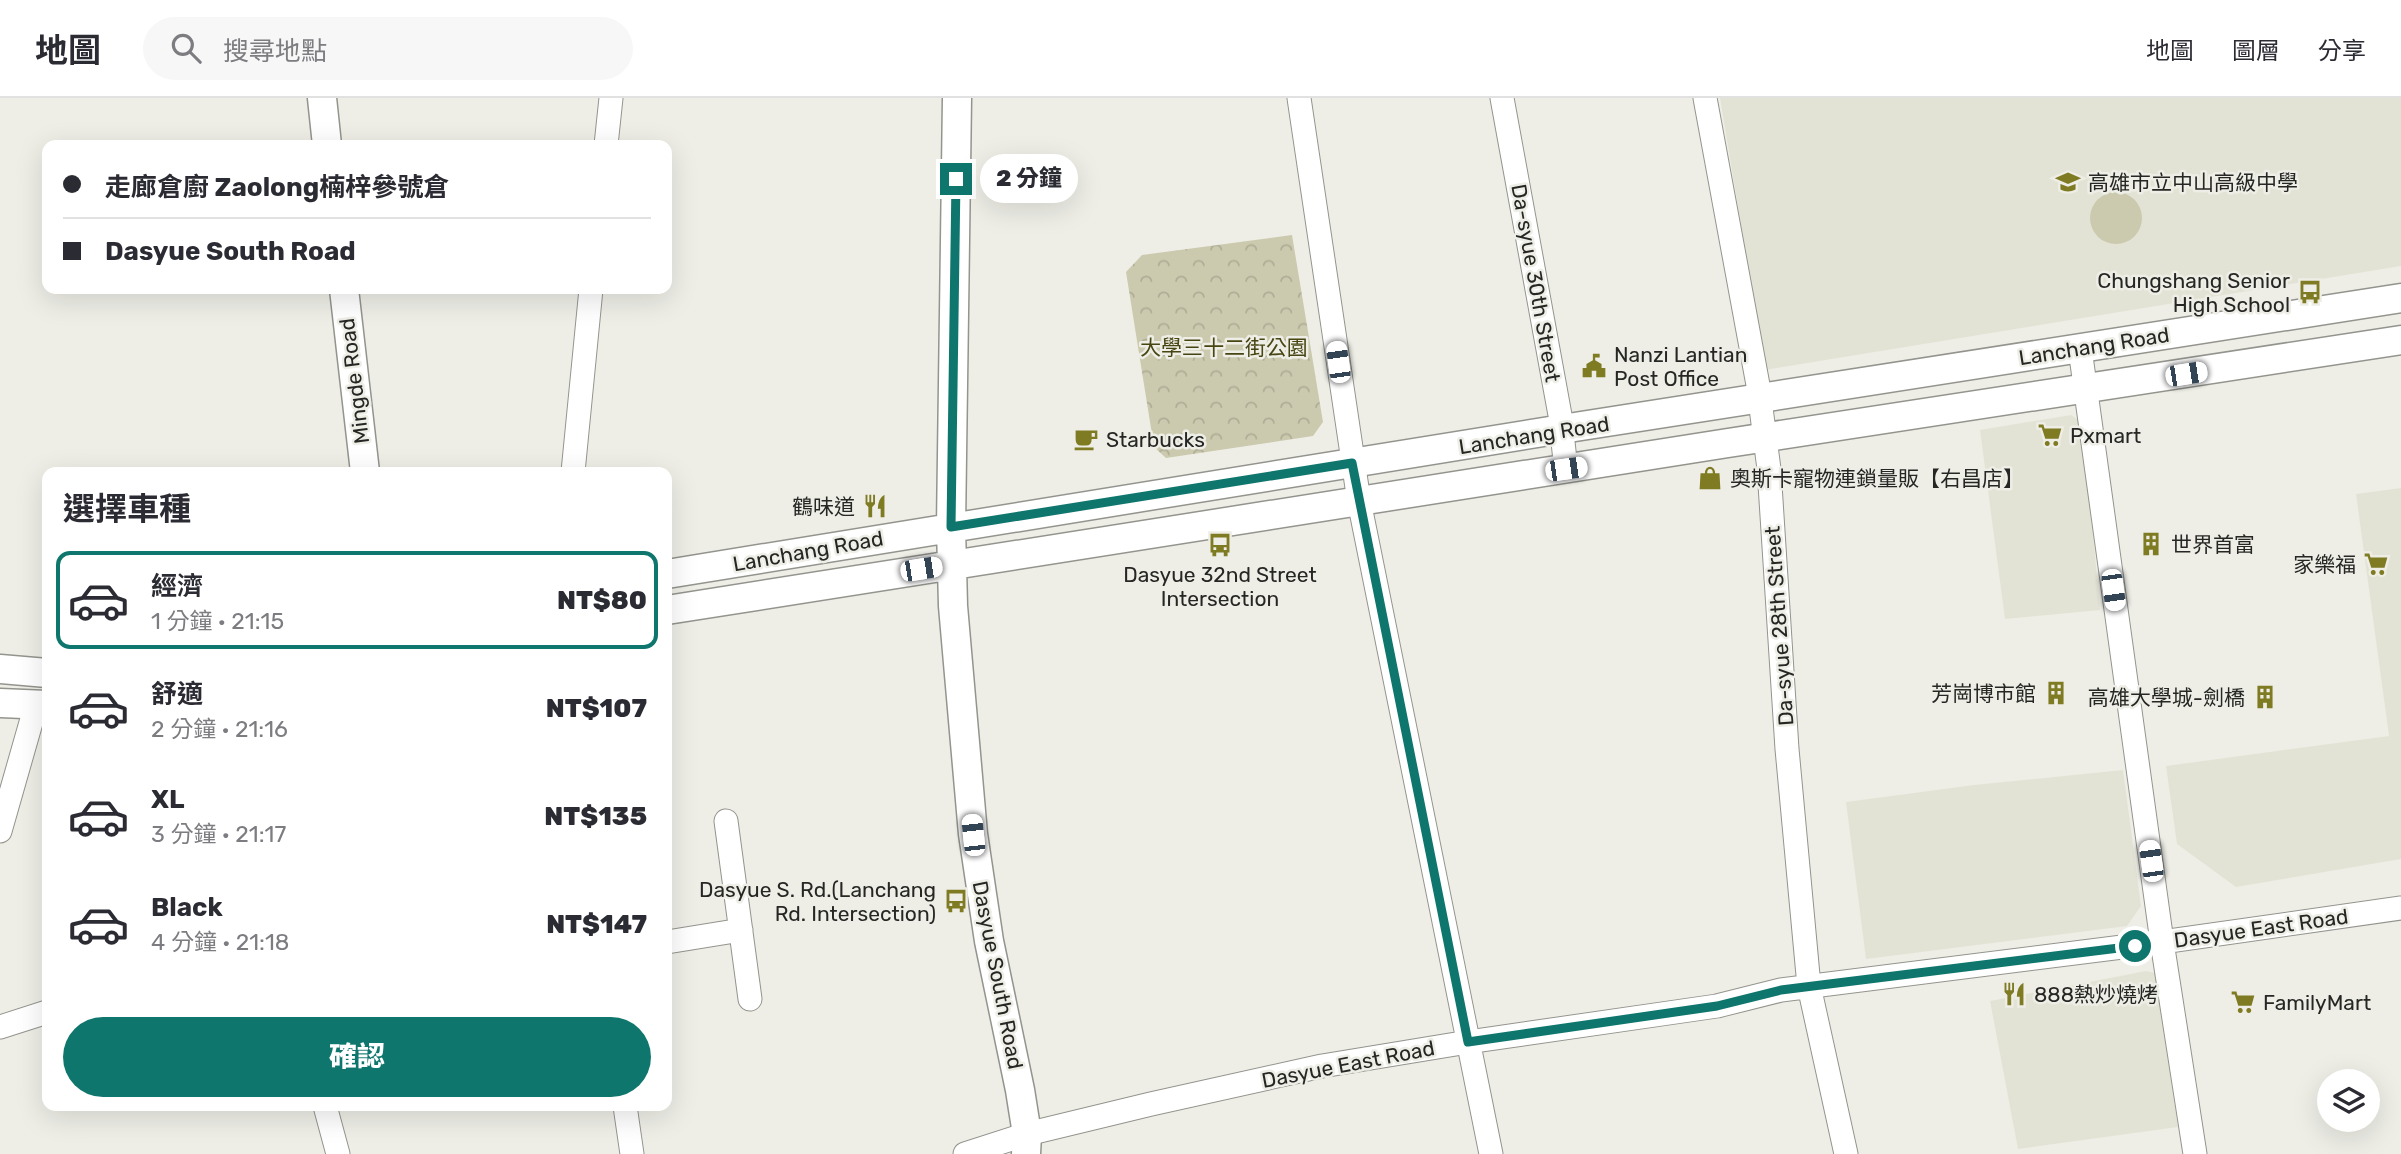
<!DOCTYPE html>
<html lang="zh-TW">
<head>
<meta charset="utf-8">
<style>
  :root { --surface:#fff; --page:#f7f7f7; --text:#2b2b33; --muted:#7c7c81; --line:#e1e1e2; --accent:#0f766e }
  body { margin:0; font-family:Rubik,"Noto Sans TC",sans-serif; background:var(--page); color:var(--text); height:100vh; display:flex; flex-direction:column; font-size:26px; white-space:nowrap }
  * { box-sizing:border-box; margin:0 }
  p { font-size:23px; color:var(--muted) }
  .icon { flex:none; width:38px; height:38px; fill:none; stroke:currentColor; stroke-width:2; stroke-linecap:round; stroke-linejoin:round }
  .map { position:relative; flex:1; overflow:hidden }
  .panel { position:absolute; left:42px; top:369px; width:630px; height:644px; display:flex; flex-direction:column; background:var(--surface); border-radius:14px; box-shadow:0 7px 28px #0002 }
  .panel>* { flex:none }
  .guide { position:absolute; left:42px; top:42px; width:630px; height:154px; border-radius:14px; box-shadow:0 7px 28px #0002; display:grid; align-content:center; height:154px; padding:0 21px; background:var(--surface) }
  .buttons { position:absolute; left:2317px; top:971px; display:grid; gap:14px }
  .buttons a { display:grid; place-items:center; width:63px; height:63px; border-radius:50%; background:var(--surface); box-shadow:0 7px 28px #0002; font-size:35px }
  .end { position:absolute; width:32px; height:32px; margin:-16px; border:9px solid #0f766e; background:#fff; box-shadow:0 0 0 4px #fff }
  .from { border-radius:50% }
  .bubble { position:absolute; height:49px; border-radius:24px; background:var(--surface); box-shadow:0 7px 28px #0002; font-size:23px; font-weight:800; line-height:49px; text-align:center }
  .car { position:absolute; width:21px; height:42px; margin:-21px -10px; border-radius:9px; box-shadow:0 0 5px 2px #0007; background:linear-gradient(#fff 24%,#345 0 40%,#fff 0 76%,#345 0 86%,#fff 0) }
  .guide b { display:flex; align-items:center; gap:24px; height:66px; font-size:26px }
  .guide b+b { border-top:2px solid var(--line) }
  .guide i { width:18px; height:18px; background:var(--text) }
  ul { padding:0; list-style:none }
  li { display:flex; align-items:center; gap:21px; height:98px; margin:0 14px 10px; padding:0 7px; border:4px solid transparent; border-radius:14px }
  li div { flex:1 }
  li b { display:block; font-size:26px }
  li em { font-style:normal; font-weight:800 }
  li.active { border-color:var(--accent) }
  li>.icon { width:63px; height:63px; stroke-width:1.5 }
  h2 { padding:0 21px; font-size:32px; line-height:84px }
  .button { display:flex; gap:14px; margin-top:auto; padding:14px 21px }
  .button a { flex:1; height:80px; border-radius:42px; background:var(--accent); color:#fff; font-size:28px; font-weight:800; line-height:80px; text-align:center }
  header { display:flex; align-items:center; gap:42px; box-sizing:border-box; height:98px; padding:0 35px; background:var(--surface); border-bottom:2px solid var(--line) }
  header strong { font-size:33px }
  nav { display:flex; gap:38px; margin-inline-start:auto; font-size:24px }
  .search { width:490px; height:63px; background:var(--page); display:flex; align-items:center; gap:18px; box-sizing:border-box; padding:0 24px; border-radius:38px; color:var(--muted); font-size:26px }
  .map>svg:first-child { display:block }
  .built { fill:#e3e3d5 }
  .grass { fill:#cbcaae }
  .park { fill:url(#park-crowns) }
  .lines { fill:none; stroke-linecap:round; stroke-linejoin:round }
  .minor-casing { stroke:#94948e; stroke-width:25 }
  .tertiary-casing { stroke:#94948e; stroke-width:31 }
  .minor { stroke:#fff; stroke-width:23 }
  .tertiary { stroke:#fff; stroke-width:28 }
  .route { stroke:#0f766e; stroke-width:9 }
  .labels { text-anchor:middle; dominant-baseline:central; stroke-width:5; stroke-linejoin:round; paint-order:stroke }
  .poi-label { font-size:21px; fill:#262624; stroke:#eeeee7; text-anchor:start }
  .street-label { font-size:21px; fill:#262624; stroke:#eeeee7 }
  .park-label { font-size:21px; fill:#474512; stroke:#eeeee7 }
</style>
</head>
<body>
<header>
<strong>地圖</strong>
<div class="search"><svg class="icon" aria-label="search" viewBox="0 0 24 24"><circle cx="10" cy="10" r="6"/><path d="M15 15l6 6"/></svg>搜尋地點</div>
<nav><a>地圖</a><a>圖層</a><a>分享</a></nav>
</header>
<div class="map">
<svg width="2401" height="1056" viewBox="0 0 2401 1056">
  <defs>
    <pattern id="park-crowns" width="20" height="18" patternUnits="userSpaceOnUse" patternTransform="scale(1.75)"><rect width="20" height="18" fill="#cbcaae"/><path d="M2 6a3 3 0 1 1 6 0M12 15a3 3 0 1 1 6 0" fill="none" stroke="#aead96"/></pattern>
  </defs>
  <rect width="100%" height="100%" fill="#eeeee7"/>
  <path class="built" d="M 1720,0 L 2401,0 L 2401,168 L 1765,272 Z
    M 2071,317 L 2083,325 L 2100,512 L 2005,521 L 1980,332 Z
    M 2401,390 L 2401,761 L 2236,789 L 2177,746 L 2166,668 L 2389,638 L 2356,396 Z
    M 2123,672 L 2141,808 L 2127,828 L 1866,861 L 1846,704 L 1974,687 Z
    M 2146,873 L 2155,875 L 2178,1029 L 2018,1051 L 1990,903 Z"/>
  <path class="grass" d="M2090 120a26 26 0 1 1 52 0a26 26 0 1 1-52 0Z"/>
  <path class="park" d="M 1292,137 L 1323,324 L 1313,338 L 1166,360 L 1154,349 L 1126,174 L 1142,157 Z"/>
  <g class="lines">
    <g class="minor-casing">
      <path id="minor" d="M 1299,0 L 1359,403 L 1491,1056
        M 1502,0 L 1560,317 L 1566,371
        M 1705,0 L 1758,287 L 1769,371 L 1787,651 L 1809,888 L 1846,1056
        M 606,47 L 611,0
        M 2080,251 L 2162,844 L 2195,1056
        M 573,374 L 591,191
        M 726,723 L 750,901
        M 0,733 L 36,607
        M 667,844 L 741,832
        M 0,929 L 47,914
        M 325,1008 L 338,1056
        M 625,1008 L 632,1056
        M 965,1056 L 1027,1036 L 1151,1006 L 1322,968 L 1468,944 L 1717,908 L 1781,892 L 2162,844 L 2401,810"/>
    </g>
    <g class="tertiary-casing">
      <path id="tertiary" d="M 322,0 L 327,47
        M 957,0 L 951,429 L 953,508 L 973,736 L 989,843 L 1020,992 L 1027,1036 L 1026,1056
        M 344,191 L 365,374
        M 667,476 L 1562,331 L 2401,200
        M 667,512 L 1728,345 L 2401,242
        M 0,571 L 47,575
        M 0,605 L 47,607"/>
    </g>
    <use href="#minor" class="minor"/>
    <use href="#tertiary" class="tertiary"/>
  </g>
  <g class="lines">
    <path class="route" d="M 956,81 L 951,429 L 1352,365 L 1468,944 L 1717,908 L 1781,892 L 2135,848"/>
  </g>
  <defs>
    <g id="school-bare" transform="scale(1.89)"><path d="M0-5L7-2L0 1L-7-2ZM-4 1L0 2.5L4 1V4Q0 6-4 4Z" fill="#7f7b22" stroke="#eeeee7" stroke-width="2.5" paint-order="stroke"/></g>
    <g id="bus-bare" transform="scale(1.89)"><path d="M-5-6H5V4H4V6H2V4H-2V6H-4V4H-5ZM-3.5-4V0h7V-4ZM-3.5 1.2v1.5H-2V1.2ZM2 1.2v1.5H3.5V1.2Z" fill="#7f7b22" stroke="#eeeee7" stroke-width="2.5" paint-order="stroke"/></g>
    <g id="civic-bare" transform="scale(1.89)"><path d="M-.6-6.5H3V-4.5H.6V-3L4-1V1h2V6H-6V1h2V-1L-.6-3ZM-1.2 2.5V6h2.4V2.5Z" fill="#7f7b22" stroke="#eeeee7" stroke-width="2.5" paint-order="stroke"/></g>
    <g id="supermarket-bare" transform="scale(1.89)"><path d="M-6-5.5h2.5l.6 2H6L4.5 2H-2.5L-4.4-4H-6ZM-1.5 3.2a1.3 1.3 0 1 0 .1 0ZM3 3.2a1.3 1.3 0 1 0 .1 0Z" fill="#7f7b22" stroke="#eeeee7" stroke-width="2.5" paint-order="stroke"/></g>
    <g id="cafe-bare" transform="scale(1.89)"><path d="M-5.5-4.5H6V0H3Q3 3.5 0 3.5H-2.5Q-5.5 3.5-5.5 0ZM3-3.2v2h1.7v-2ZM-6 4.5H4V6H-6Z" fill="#7f7b22" stroke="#eeeee7" stroke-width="2.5" paint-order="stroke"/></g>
    <g id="shop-bare" transform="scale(1.89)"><path d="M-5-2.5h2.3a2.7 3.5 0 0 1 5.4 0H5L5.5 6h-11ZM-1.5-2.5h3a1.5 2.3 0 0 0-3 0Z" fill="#7f7b22" stroke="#eeeee7" stroke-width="2.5" paint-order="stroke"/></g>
    <g id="restaurant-bare" transform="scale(1.89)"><path d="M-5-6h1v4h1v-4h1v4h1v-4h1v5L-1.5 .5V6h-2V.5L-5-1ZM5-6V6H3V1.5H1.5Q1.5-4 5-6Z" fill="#7f7b22" stroke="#eeeee7" stroke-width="2.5" paint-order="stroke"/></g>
    <g id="building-bare" transform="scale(1.89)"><path d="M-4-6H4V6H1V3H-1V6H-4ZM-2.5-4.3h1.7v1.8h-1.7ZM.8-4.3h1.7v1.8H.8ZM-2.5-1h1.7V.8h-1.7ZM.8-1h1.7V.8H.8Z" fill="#7f7b22" stroke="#eeeee7" stroke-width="2.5" paint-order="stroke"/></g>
  </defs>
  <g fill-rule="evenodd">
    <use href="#school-bare" x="2068" y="84"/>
    <use href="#bus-bare" x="2310" y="194"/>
    <use href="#civic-bare" x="1594" y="268"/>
    <use href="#supermarket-bare" x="2050" y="337"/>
    <use href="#cafe-bare" x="1086" y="341"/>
    <use href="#shop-bare" x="1710" y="380"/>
    <use href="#restaurant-bare" x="875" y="408"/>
    <use href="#building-bare" x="2151" y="446"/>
    <use href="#bus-bare" x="1220" y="447"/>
    <use href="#supermarket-bare" x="2376" y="466"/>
    <use href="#building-bare" x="2056" y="595"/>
    <use href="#building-bare" x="2265" y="599"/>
    <use href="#bus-bare" x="956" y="803"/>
    <use href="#restaurant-bare" x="2014" y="896"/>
    <use href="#supermarket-bare" x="2243" y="904"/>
  </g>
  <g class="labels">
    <g class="poi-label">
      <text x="2088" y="84">高雄市立中山高級中學</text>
      <text x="2290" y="182" text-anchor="end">Chungshang Senior<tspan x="2290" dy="24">High School</tspan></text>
      <text x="1614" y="256">Nanzi Lantian<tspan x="1614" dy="24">Post Office</tspan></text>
      <text x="2070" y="337">Pxmart</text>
      <text x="1106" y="341">Starbucks</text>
      <text x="1730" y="380">奧斯卡寵物連鎖量販【右昌店】</text>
      <text x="855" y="408" text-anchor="end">鶴味道</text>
      <text x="2171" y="446">世界首富</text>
      <text x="2356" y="466" text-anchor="end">家樂福</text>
      <text x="1220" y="476" text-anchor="middle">Dasyue 32nd Street<tspan x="1220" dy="24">Intersection</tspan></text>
      <text x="2036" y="595" text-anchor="end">芳崗博市館</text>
      <text x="2245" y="599" text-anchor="end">高雄大學城-劍橋</text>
      <text x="936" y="791" text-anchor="end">Dasyue S. Rd.(Lanchang<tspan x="936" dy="24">Rd. Intersection)</tspan></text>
      <text x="2034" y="896">888熱炒燒烤</text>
      <text x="2263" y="904">FamilyMart</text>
    </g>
    <g class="street-label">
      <text transform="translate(1536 185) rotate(80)">Da-syue 30th Street</text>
      <text transform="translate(2094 248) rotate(-9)">Lanchang Road</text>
      <text transform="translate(354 283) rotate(-97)">Mingde Road</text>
      <text transform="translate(1534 337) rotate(-9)">Lanchang Road</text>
      <text transform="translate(808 453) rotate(-10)">Lanchang Road</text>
      <text transform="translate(1779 528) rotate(-94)">Da-syue 28th Street</text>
      <text transform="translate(2261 830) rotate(-8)">Dasyue East Road</text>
      <text transform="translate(998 877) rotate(79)">Dasyue South Road</text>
      <text transform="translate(1348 966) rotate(-11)">Dasyue East Road</text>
    </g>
    <g class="park-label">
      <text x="1224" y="249">大學三十二街公園</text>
    </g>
  </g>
</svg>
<div class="buttons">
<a><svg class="icon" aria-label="layers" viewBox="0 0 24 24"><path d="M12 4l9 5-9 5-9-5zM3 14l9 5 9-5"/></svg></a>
</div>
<i class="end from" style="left:2135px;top:848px"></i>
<i class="end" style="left:956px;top:81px"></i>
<div class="bubble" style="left:980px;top:56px;width:98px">2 分鐘</div>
<i class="car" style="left:1338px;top:264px;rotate:352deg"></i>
<i class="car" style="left:2186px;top:276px;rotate:81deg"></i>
<i class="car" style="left:1566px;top:371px;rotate:82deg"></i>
<i class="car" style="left:921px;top:471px;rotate:81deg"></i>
<i class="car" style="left:2113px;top:492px;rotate:172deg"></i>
<i class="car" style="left:973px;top:737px;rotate:354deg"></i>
<i class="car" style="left:2151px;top:763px;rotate:352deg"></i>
<div class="guide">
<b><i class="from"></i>走廊倉廚 Zaolong楠梓參號倉</b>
<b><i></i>Dasyue South Road</b>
</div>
<section class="panel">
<h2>選擇車種</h2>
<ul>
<li class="active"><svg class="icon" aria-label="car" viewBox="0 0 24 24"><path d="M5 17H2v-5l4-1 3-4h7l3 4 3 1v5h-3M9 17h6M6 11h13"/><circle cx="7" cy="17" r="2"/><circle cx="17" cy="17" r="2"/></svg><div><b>經濟</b><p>1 分鐘 · 21:15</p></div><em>NT$80</em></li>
<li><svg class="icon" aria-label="car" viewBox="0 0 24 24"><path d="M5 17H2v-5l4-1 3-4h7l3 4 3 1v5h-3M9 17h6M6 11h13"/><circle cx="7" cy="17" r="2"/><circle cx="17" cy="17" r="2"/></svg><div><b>舒適</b><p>2 分鐘 · 21:16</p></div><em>NT$107</em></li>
<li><svg class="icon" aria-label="car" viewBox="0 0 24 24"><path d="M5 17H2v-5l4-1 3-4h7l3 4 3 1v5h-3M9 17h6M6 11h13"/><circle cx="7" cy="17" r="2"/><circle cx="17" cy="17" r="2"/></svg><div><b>XL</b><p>3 分鐘 · 21:17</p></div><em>NT$135</em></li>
<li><svg class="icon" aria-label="car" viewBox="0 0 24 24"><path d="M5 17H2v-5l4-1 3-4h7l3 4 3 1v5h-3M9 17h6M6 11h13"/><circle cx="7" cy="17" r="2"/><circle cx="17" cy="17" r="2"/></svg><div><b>Black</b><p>4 分鐘 · 21:18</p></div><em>NT$147</em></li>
</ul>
<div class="button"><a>確認</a></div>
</section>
</div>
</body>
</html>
